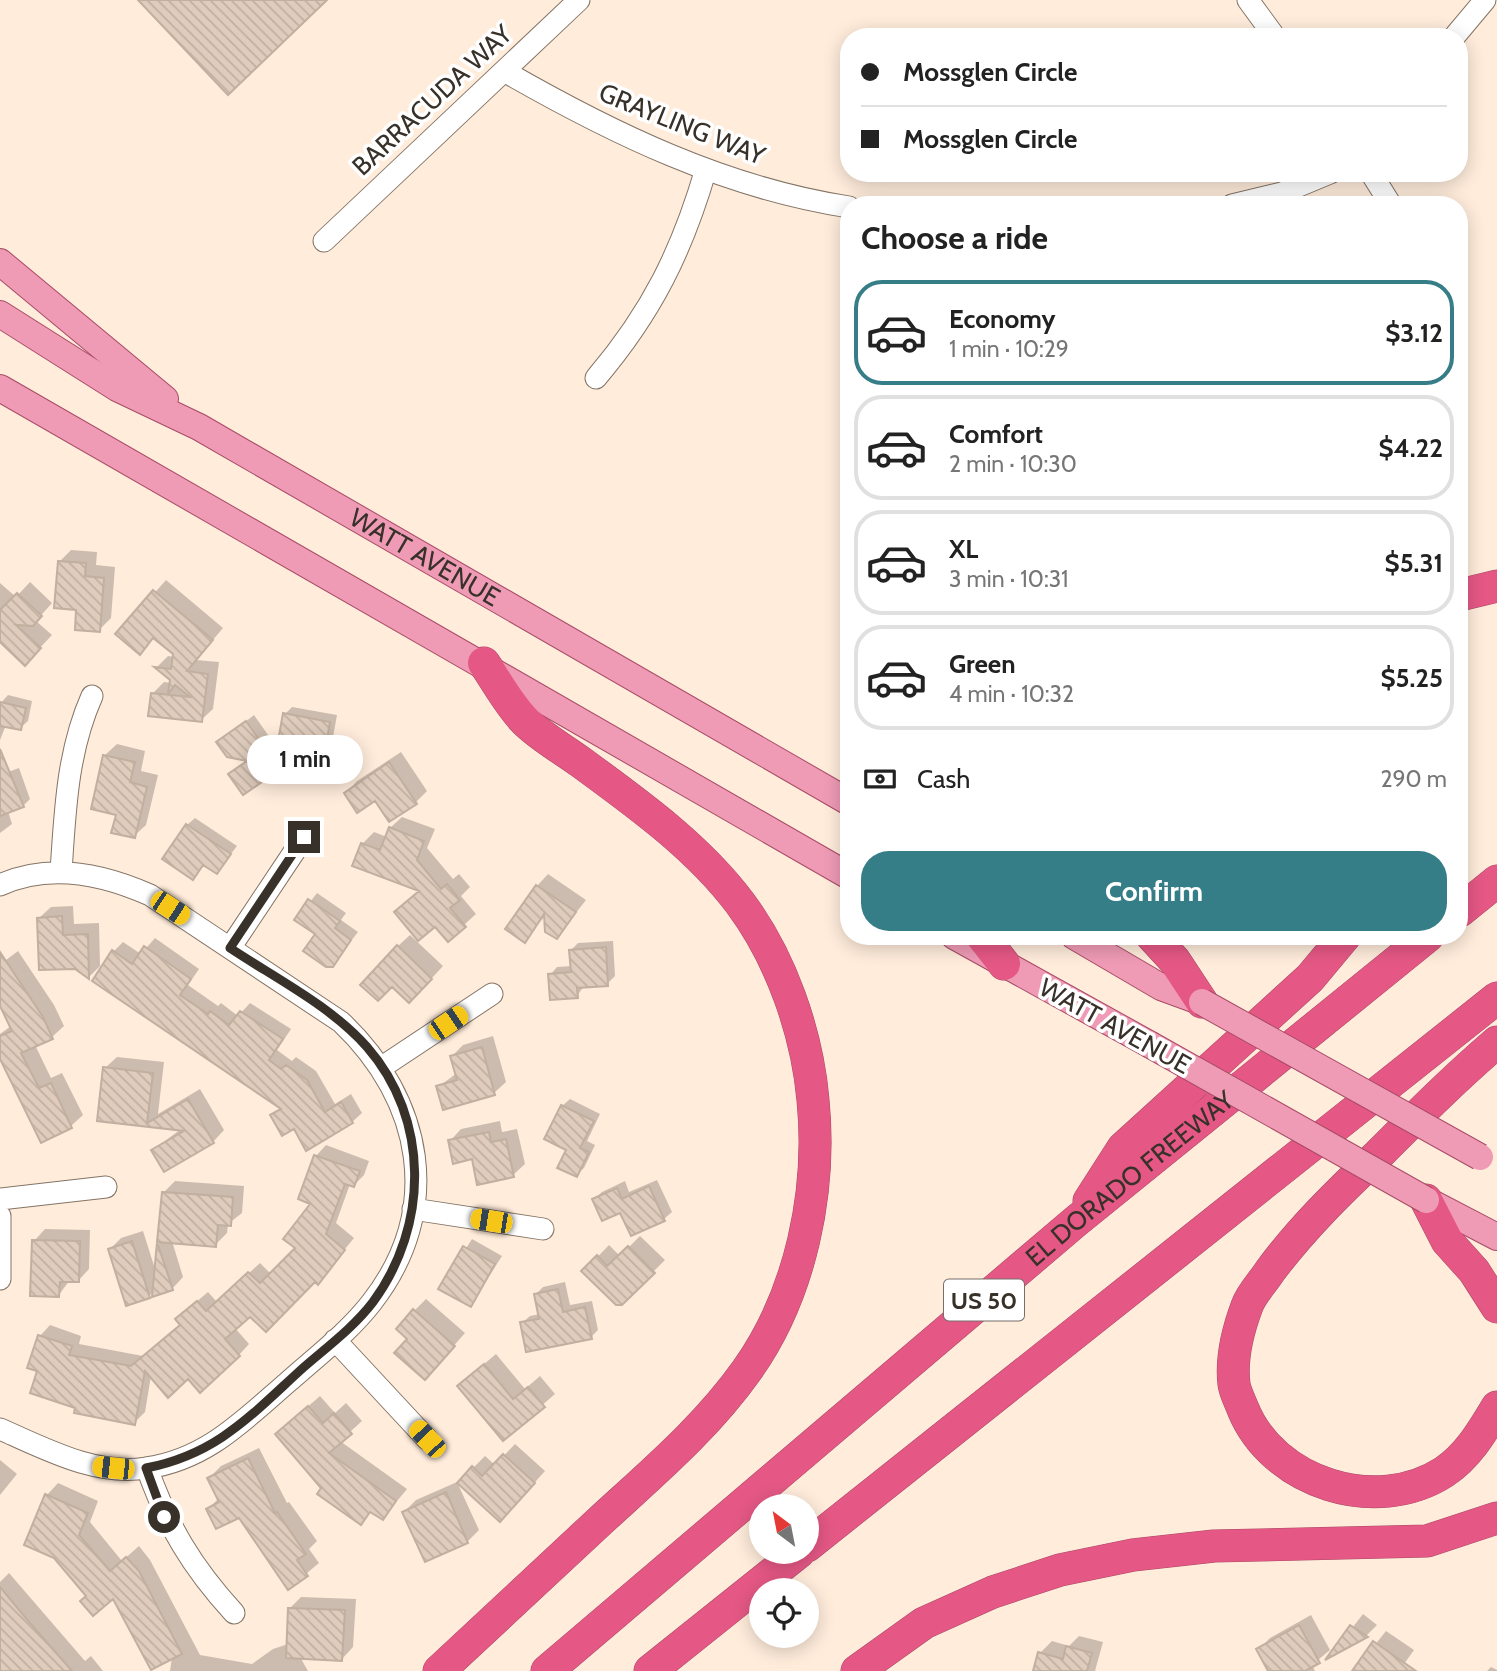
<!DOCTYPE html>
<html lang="en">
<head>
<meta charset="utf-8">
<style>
  :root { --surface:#fff; --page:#f6f6f6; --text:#222; --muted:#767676; --line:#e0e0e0; --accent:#367e87 }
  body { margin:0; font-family:Cabin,sans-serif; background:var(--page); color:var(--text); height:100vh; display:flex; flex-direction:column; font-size:26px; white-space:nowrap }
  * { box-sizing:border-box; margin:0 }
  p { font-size:23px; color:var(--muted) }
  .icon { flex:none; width:38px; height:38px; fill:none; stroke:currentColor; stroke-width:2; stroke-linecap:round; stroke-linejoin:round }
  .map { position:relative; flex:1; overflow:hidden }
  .drawer { position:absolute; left:840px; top:196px; width:628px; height:749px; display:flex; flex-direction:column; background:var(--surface); border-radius:28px; box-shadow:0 4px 18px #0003 }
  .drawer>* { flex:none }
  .banner { position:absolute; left:840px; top:28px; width:628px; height:154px; border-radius:28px; box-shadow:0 4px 18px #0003; display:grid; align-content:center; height:154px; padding:0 21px; background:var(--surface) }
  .needle { width:46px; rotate:328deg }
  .tools { position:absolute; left:749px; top:1494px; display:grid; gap:14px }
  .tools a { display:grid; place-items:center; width:70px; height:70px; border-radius:50%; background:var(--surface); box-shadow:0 4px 18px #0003; font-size:35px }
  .end { position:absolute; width:32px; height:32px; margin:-16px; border:9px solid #38312a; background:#fff; box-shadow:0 0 0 4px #fff }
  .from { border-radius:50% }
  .bubble { position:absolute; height:49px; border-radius:24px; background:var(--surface); box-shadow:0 4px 18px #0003; font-size:23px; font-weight:800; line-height:49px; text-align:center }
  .car { position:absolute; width:21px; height:42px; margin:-21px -10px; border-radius:9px; box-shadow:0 0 5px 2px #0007; background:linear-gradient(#f5c518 24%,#345 0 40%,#f5c518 0 76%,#345 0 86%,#f5c518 0) }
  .banner b { display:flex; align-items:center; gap:24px; height:66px; font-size:26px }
  .banner b+b { border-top:2px solid var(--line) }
  .banner i { width:18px; height:18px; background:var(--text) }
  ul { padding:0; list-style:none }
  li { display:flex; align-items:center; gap:21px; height:105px; margin:0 14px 10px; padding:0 7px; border:4px solid var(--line); border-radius:28px }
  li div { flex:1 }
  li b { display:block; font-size:26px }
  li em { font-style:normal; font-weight:800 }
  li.selected { border-color:var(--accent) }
  li>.icon { width:63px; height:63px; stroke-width:1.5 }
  h2 { padding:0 21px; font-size:32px; line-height:84px }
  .pay { display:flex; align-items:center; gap:18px; height:77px; padding:0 21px; font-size:26px }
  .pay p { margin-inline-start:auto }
  .cta { display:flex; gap:14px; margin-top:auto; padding:14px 21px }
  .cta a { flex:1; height:80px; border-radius:28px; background:var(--accent); color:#fff; font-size:28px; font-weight:800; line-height:80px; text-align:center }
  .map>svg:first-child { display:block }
  .shadow { fill:#0003 }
  .building { fill:url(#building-back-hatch); stroke:#c1af9f; stroke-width:2 }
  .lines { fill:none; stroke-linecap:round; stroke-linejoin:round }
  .minor-casing { stroke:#847465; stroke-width:23 }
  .major-casing { stroke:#a84a65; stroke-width:28 }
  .highway-casing { stroke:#a84a65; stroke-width:33 }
  .minor { stroke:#fff; stroke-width:21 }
  .major { stroke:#ef9bb6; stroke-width:26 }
  .highway { stroke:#e55885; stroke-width:32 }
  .major-bridge-casing { stroke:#a84a65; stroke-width:28; stroke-linecap:butt }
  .major-bridge { stroke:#ef9bb6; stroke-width:26 }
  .route { stroke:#38312a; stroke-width:9 }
  .labels { text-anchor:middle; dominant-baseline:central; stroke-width:7; stroke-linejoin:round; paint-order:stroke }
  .shield { fill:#fff; stroke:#746f6a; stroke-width:2 }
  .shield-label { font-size:24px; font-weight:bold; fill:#38312a }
  .street-label { font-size:26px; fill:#38312a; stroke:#fff }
</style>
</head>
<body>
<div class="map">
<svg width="1497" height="1671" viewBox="0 0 1497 1671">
  <defs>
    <pattern id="building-back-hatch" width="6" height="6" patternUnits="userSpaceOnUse" patternTransform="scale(1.75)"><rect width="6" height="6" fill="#dfccbc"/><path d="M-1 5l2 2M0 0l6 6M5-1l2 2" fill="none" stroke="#c0b0a2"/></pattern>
  </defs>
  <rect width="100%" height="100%" fill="#ffecdb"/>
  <path class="shadow" d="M 71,550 L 97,552 L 96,565 L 115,567 L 111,618 L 99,630 L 78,608 L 60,561 Z
    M 166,580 L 223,628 L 196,660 L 219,662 L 213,709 L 201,720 L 152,694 L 164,682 L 171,683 L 171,679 L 157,667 L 168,656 L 174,657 L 174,654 L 154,637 L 139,652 L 118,634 Z
    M 30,582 L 52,603 L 36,621 L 52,635 L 36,652 L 0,640 L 0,583 L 16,597 Z
    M 8,695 L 32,701 L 28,721 L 20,728 L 6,725 L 0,740 L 0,704 Z
    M 292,707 L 337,715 L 328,765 L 320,772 L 285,714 Z
    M 254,715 L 273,742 L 256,756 L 269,773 L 243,793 L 230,774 L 249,759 L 221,741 Z
    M 117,744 L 145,751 L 141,771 L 158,775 L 146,825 L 134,836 L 118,814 L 105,755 Z
    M 401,752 L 427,791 L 415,803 L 346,793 L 357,781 Z
    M 19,768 L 30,799 L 23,806 L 8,811 L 12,824 L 0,833 L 0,775 Z
    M 402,817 L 435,829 L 427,848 L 453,879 L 459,874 L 470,887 L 461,896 L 476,914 L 464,925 L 362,844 L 374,832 L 387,837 L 390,828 Z
    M 195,818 L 237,846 L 217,872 L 205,864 L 193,878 L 187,825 Z
    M 548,874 L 586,900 L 557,937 L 546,915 L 526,938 L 537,886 Z
    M 317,893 L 346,913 L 341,920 L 358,932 L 330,968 L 306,951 L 317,934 L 297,919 Z
    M 73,906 L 74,924 L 99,923 L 100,966 L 89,977 L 75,967 L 39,918 L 51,907 Z
    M 410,935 L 443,966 L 421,990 L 398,946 Z
    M 155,938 L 199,969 L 188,985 L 218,1006 L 221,1003 L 238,1016 L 250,1003 L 291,1029 L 277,1050 L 292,1061 L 296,1057 L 316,1071 L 335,1104 L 351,1094 L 362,1113 L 352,1122 L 294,1127 L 273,1116 L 281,1107 L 114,951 L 123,942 L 141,954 Z
    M 613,941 L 615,976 L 607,984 L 584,986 L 577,996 L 550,975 L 557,967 L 572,966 L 571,950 L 578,943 Z
    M 18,951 L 54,1005 L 64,1026 L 52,1037 L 35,1045 L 51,1078 L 62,1073 L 83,1115 L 71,1126 L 42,1141 L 0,1054 L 0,1034 L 11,1026 L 0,1002 L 0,960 L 2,963 Z
    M 493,1036 L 506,1082 L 494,1093 L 438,1087 L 457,1073 L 452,1056 L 463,1045 Z
    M 117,1057 L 164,1062 L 158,1114 L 200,1089 L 224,1130 L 213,1142 L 153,1150 L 181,1129 L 99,1119 L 105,1068 Z
    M 570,1099 L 600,1114 L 587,1141 L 595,1145 L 584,1168 L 576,1175 L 568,1149 L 562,1106 Z
    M 500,1121 L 502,1132 L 517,1129 L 525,1164 L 513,1175 L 473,1157 L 450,1141 L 461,1129 Z
    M 326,1145 L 369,1161 L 364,1175 L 354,1185 L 350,1184 L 336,1223 L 354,1238 L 318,1282 L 315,1280 L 250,1315 L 235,1328 L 249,1344 L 239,1355 L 189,1377 L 151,1376 L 145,1412 L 134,1423 L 77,1407 L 39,1370 L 40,1336 L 50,1325 L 81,1336 L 79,1344 L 143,1356 L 182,1324 L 188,1309 L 208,1292 L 217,1302 L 260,1263 L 271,1274 L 298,1248 L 313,1203 L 316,1156 Z
    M 657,1180 L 672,1212 L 664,1219 L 632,1234 L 621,1210 L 594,1199 L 602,1192 L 625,1181 L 629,1192 Z
    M 175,1181 L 244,1186 L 242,1213 L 228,1224 L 227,1233 L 215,1245 L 172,1241 L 183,1277 L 172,1289 L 155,1290 L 149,1296 L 110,1249 L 121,1238 L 143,1231 L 156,1272 L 164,1192 Z
    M 45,1229 L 90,1230 L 89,1269 L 78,1281 L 70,1280 L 58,1296 L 34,1241 Z
    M 640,1236 L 665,1260 L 619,1306 L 584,1271 L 609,1245 L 620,1256 Z
    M 472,1239 L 502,1256 L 471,1305 L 441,1288 Z
    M 565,1282 L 570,1305 L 592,1301 L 598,1330 L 591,1337 L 522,1323 L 530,1316 L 540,1314 L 536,1294 L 543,1287 Z
    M 426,1299 L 465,1333 L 436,1366 L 409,1339 L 415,1310 Z
    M 496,1354 L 525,1389 L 540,1376 L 555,1394 L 503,1439 L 471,1375 Z
    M 320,1396 L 335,1413 L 346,1403 L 362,1421 L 340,1441 L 407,1489 L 383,1518 L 372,1511 L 361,1522 L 323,1488 L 289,1423 Z
    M 515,1444 L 545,1471 L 512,1508 L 473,1468 L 485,1456 L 495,1465 Z
    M 259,1448 L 287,1503 L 289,1502 L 317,1541 L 309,1549 L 319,1563 L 289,1588 L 240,1516 L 208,1509 L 219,1498 L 209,1478 L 221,1466 Z
    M 0,1460 L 17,1474 L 0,1495 Z
    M 457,1482 L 479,1530 L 467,1542 L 404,1512 L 416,1500 Z
    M 58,1483 L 98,1501 L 90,1522 L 122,1561 L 139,1546 L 150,1560 L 200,1655 L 252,1664 L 273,1649 L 288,1644 L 290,1608 L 301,1597 L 356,1599 L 353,1647 L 342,1659 L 300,1657 L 308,1671 L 170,1671 L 172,1657 L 114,1596 L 88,1595 L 47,1495 Z
    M 9,1573 L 85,1661 L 91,1656 L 103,1671 L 1,1671 L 0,1582 Z
    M 1363,1614 L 1377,1625 L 1366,1636 L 1331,1655 Z
    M 1311,1615 L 1330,1650 L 1312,1665 L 1315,1671 L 1270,1671 L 1258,1650 L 1270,1638 Z
    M 1386,1631 L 1414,1650 L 1399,1671 L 1354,1671 Z
    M 1079,1636 L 1103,1642 L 1095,1671 L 1035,1671 L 1040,1653 L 1052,1641 L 1069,1646 Z
    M 1491,1667 L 1497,1670 L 1497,1671 L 1487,1671 Z"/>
  <path class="building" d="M 138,0 L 327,0 L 228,95 Z
    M 58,561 L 86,563 L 85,576 L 104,578 L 100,632 L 75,630 L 76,610 L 54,608 Z
    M 153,590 L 213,640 L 187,671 L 208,674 L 202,722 L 148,716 L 151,693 L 190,697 L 175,685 L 168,694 L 170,680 L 154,667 L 171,669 L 173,654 L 153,638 L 140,655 L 115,634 Z
    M 17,593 L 42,616 L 33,626 L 16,625 L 41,648 L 25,666 L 0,642 L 0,610 Z
    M 0,702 L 26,708 L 21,730 L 0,726 Z
    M 283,713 L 330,722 L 321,774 L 299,770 L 302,752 L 277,747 Z
    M 246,721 L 267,751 L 252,762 L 227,757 L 216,742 Z
    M 0,749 L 24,807 L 0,816 Z
    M 103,755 L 135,762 L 130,782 L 147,787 L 135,838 L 111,833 L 116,815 L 91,809 Z
    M 247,761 L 262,782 L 243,795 L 228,774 Z
    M 389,762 L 417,804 L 389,822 L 375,801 L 357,813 L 344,793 Z
    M 186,824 L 231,854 L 217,874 L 203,865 L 193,880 L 162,859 Z
    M 389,827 L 424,841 L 417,860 L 441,889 L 447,884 L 460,900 L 450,908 L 466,927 L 448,942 L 435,927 L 418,941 L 394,912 L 419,891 L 352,866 L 361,843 L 380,850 Z
    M 536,885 L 576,912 L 557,939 L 545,932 L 544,914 L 525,943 L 505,929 Z
    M 308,899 L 340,921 L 335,928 L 351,940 L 333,967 L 326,967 L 303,951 L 315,934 L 294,920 Z
    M 62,916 L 63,935 L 88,934 L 89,979 L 75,969 L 39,970 L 37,918 Z
    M 397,945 L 432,979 L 409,1003 L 392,987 L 378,1001 L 360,985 Z
    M 144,946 L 191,979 L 180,995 L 208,1014 L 210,1011 L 229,1025 L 240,1011 L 283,1039 L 269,1060 L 281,1069 L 286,1065 L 307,1080 L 325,1112 L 341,1102 L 353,1123 L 306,1151 L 294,1129 L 282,1136 L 270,1115 L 281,1109 L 92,981 L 112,950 L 132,964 Z
    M 606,947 L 608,986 L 577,988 L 578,998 L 550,1000 L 548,974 L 571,972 L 569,950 Z
    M 0,952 L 43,1017 L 53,1039 L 21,1053 L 39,1088 L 51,1083 L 72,1128 L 41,1143 L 0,1059 L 0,1036 L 12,1031 L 0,1006 Z
    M 482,1047 L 495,1095 L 443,1110 L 436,1086 L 457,1080 L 450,1056 Z
    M 103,1067 L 153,1073 L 147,1123 L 188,1099 L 214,1143 L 164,1172 L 151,1150 L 184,1131 L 97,1121 Z
    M 561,1105 L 594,1121 L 580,1148 L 589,1152 L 577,1177 L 557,1168 L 566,1150 L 544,1139 Z
    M 489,1132 L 491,1142 L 506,1139 L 514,1177 L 477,1185 L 472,1159 L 453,1164 L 448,1140 Z
    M 314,1155 L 360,1171 L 354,1187 L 345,1184 L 326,1234 L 345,1250 L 318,1285 L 315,1282 L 266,1332 L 250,1317 L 225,1339 L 240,1356 L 200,1393 L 188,1379 L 168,1398 L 145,1371 L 135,1425 L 74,1413 L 75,1408 L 30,1393 L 37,1371 L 27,1368 L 38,1335 L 72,1346 L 69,1355 L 131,1366 L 180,1325 L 175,1319 L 197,1301 L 206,1311 L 248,1272 L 260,1283 L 295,1248 L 283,1239 L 310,1204 L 298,1199 Z
    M 649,1186 L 665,1221 L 631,1236 L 620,1213 L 602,1221 L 592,1199 L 617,1188 L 622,1199 Z
    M 162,1192 L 233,1197 L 231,1226 L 218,1225 L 216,1247 L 157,1242 Z
    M 32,1240 L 80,1241 L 79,1282 L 60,1282 L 59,1297 L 30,1296 Z
    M 132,1241 L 150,1298 L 126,1306 L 108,1249 Z
    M 157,1242 L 173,1290 L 152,1297 Z
    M 463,1246 L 495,1264 L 471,1307 L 438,1289 Z
    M 628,1246 L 655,1273 L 622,1305 L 616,1305 L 581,1271 L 597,1255 L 607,1266 Z
    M 558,1289 L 563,1312 L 585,1307 L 592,1339 L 526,1352 L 520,1322 L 539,1319 L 534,1294 Z
    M 413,1309 L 455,1346 L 425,1380 L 394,1353 L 407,1339 L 396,1329 Z
    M 484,1364 L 513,1399 L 528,1387 L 545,1407 L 503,1441 L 457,1386 Z
    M 308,1406 L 323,1423 L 334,1413 L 352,1434 L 329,1453 L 396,1501 L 383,1520 L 370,1512 L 361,1525 L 317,1494 L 321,1488 L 275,1434 Z
    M 503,1454 L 535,1483 L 500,1522 L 457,1483 L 472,1466 L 482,1476 Z
    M 248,1458 L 275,1513 L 277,1512 L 306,1554 L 297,1560 L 308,1576 L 288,1590 L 239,1518 L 216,1529 L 206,1509 L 219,1502 L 207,1478 Z
    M 446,1492 L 468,1543 L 425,1562 L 402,1512 Z
    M 45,1494 L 88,1513 L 79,1535 L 110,1571 L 126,1557 L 139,1571 L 182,1654 L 151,1670 L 113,1599 L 93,1616 L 80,1601 L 86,1596 L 54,1558 L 24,1545 Z
    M 0,1587 L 29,1622 L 72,1671 L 0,1671 Z
    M 288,1608 L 345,1610 L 342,1661 L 286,1658 Z
    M 1299,1625 L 1320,1663 L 1305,1671 L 1268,1671 L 1256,1649 Z
    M 1350,1625 L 1368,1637 L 1325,1660 Z
    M 1373,1641 L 1416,1671 L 1352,1671 Z
    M 1066,1646 L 1092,1653 L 1087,1671 L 1033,1671 L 1038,1652 L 1063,1659 Z"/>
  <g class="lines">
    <g class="minor-casing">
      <path id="minor" d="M 1248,0 L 1275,37
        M 1454,37 L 1485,0
        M 504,71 C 612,133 725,188 849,207
        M 1371,173 L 1391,205
        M 1232,205 L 1282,193 L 1330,173
        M 324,241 L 579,0
        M 596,378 C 652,312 682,251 706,169
        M 61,872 C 65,812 67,752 92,696
        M 0,885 C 50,862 103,874 150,895 L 341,1022 C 423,1100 444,1209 372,1302 C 349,1332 316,1357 288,1382 C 244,1420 206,1460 146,1468 C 95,1476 46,1449 0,1429
        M 230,948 L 304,837
        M 382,1067 L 492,994
        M 0,1199 L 106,1187
        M 413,1209 L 543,1229
        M 0,1216 L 0,1279
        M 335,1340 L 427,1439
        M 147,1468 C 168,1527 192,1567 234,1613"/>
    </g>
    <g class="major-casing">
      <g id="major">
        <path d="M 0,262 L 165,399"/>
        <path id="s1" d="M 0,314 L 117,388 L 199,427 L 849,802"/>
        <path d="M 0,388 L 849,876"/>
        <path d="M 954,936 L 1149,1044"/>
        <path d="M 1074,936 L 1161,987 L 1202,1002"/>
        <path d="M 1426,1200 L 1497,1237"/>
      </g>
    </g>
    <g class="highway-casing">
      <g id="highway">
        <path d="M 1460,595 L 1497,586"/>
        <path d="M 1460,911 L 1497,881"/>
        <path d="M 982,936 L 1004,964"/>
        <path d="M 1152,936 L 1175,961 L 1202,1002"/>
        <path d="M 1497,1042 C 1455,1078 1417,1116 1378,1155 C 1339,1192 1302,1228 1270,1271 C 1263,1282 1251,1294 1247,1306 C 1238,1330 1231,1359 1234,1384 C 1235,1392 1240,1401 1243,1409 C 1273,1483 1376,1516 1444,1472 C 1468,1456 1482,1432 1497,1407"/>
        <path d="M 1426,1200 L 1447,1241 L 1474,1271 L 1497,1307"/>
        <path d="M 1089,1201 L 1123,1148 L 1310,978 L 1345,936"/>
        <path d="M 807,1546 L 1497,998"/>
        <path d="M 439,1671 C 492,1621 546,1572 599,1522 C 651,1474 706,1428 747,1370 C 801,1294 822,1191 813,1100 C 807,1032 781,958 740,903 C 698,847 638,804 582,763 C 563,749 541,737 525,721 C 509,705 497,682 484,663"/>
        <path id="s2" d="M 547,1671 L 1075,1222 L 1428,936"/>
        <path d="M 650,1671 L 799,1552"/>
        <path d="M 857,1671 L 924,1623 L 993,1592 L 1060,1570 L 1133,1555 L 1214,1546 L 1427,1541 L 1497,1518"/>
      </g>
    </g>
    <use href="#minor" class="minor"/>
    <use href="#major" class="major"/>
    <use href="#highway" class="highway"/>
    <g class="major-bridge-casing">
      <path id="major-bridge" d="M 1202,1002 L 1480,1157
        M 1149,1044 L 1426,1200"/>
    </g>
    <use href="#major-bridge" class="major-bridge"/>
  </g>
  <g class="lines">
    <path class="route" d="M 164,1517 L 146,1468 C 218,1454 252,1414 304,1367 C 327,1347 354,1327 373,1302 C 429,1226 430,1119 367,1047 C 331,1006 275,978 230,948 L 304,837"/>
  </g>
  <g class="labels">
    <rect class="shield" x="944" y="1279.5" width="80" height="41" rx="5"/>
    <g class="shield-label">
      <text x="984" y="1300">US 50</text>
    </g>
    <g class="street-label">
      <text transform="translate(432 100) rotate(-43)">BARRACUDA WAY</text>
      <text transform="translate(682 124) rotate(22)">GRAYLING WAY</text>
      <text stroke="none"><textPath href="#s1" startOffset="490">WATT AVENUE</textPath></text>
      <text transform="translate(1115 1026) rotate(29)">WATT AVENUE</text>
      <text stroke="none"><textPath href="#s2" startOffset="763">EL DORADO FREEWAY</textPath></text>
    </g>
  </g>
</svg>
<div class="tools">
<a><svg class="needle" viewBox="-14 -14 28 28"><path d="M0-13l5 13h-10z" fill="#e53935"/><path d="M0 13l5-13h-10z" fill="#767676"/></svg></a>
<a><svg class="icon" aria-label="locate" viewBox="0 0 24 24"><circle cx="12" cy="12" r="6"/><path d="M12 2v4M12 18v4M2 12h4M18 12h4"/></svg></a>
</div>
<i class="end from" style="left:164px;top:1517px"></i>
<i class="end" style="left:304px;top:837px"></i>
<div class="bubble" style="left:247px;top:735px;width:116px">1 min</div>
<i class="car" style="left:170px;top:908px;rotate:123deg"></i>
<i class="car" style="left:448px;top:1023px;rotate:56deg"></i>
<i class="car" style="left:491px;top:1221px;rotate:279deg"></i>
<i class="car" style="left:427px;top:1439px;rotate:317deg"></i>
<i class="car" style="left:113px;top:1468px;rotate:276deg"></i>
<div class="banner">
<b><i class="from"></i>Mossglen Circle</b>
<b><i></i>Mossglen Circle</b>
</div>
<section class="drawer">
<h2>Choose a ride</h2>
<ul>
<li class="selected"><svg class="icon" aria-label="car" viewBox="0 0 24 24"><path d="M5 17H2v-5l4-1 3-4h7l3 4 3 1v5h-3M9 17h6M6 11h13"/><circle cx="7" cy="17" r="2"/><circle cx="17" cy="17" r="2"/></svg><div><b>Economy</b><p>1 min · 10:29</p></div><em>$3.12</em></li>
<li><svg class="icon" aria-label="car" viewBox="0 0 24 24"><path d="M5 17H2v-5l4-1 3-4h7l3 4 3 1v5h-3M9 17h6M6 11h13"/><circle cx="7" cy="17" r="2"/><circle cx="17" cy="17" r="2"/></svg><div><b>Comfort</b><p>2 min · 10:30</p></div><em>$4.22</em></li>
<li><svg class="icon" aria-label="car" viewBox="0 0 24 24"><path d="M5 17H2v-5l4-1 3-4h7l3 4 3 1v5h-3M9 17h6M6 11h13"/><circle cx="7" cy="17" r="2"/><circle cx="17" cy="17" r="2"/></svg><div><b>XL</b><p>3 min · 10:31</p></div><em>$5.31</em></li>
<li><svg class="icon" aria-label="car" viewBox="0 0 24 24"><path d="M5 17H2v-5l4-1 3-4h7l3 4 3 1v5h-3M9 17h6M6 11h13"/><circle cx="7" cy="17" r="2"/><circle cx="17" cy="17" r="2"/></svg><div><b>Green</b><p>4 min · 10:32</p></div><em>$5.25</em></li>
</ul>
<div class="pay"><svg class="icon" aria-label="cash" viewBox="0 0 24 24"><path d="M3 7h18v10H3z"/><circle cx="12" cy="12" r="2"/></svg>Cash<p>290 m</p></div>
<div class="cta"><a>Confirm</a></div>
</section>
</div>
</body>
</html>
